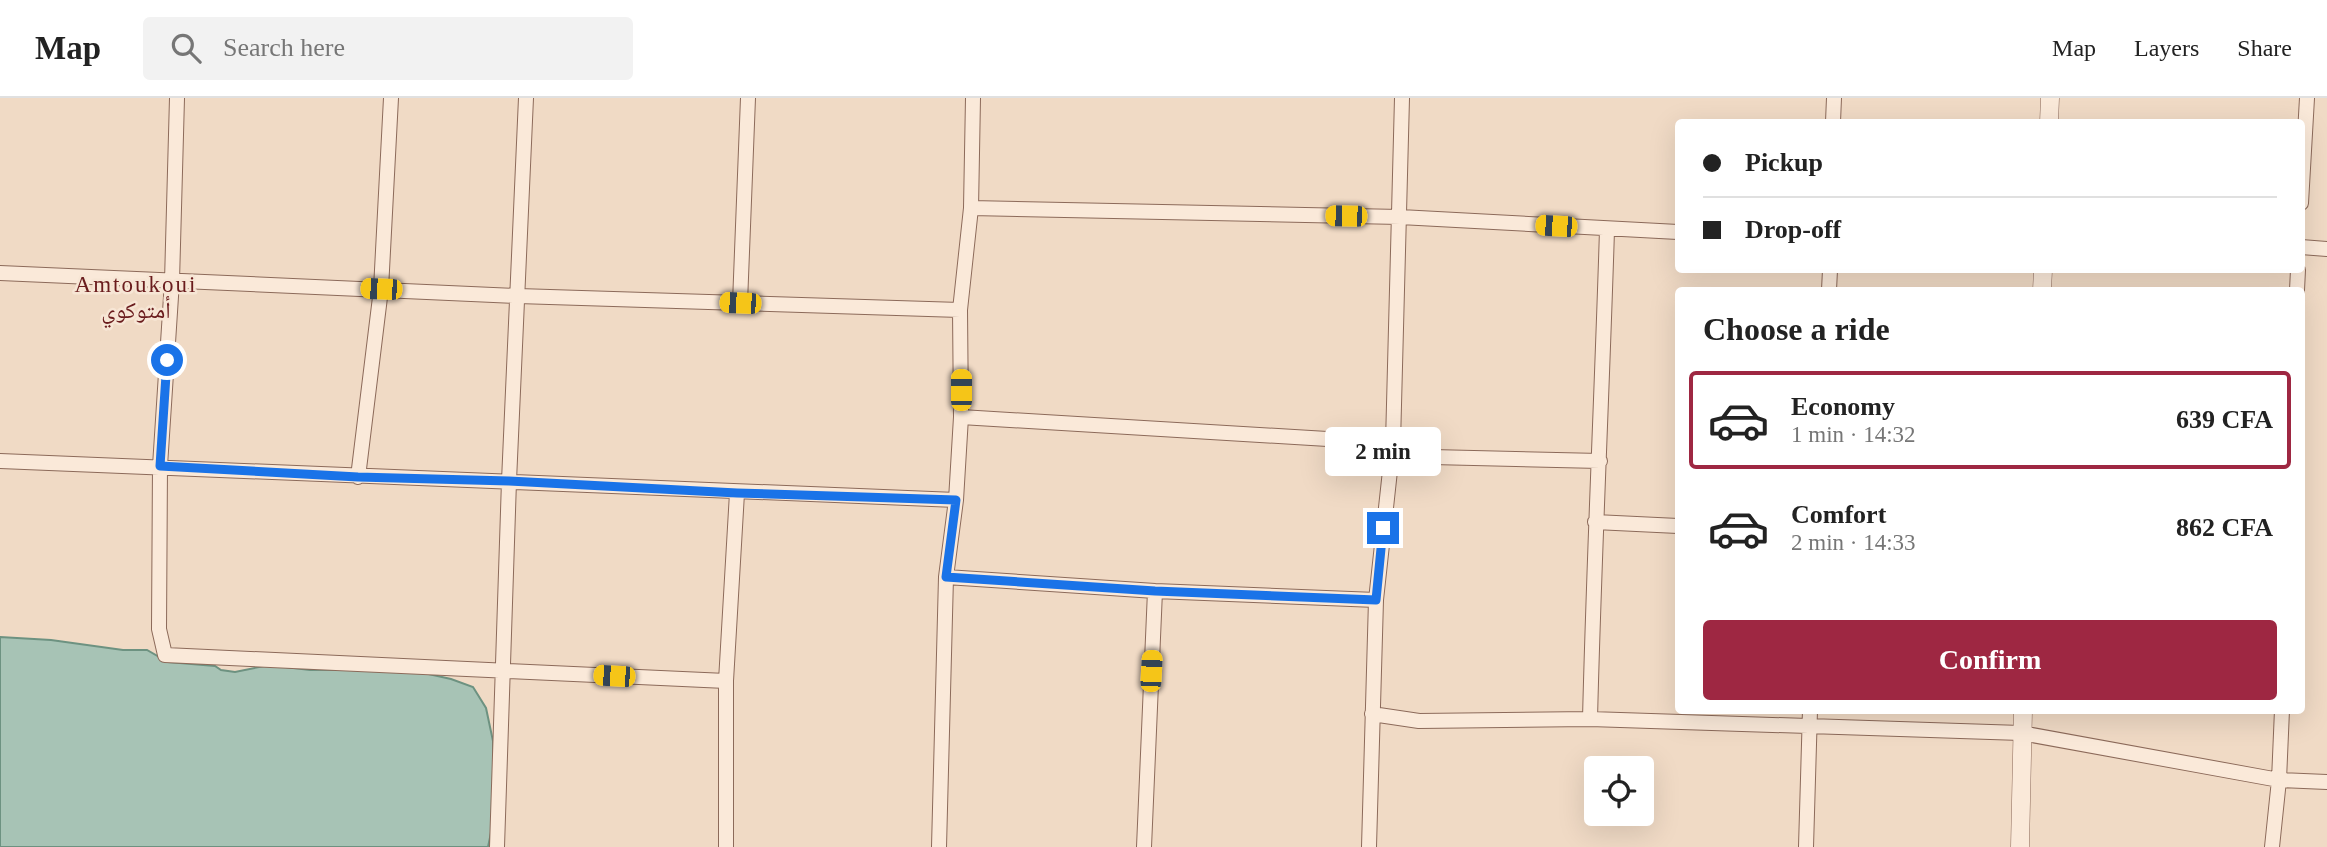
<!DOCTYPE html>
<html lang="en">
<head>
<meta charset="utf-8">
<style>
  :root { --surface:#fff; --page:#f2f2f2; --text:#222; --muted:#767676; --line:#e0e0e0; --accent:#9e2742 }
  body { margin:0; font-family:"Times New Roman","Noto Naskh Arabic",serif; background:var(--page); color:var(--text); height:100vh; display:flex; flex-direction:column; font-size:26px; white-space:nowrap }
  * { box-sizing:border-box; margin:0 }
  p { font-size:23px; color:var(--muted) }
  .icon { flex:none; width:38px; height:38px; fill:none; stroke:currentColor; stroke-width:2; stroke-linecap:round; stroke-linejoin:round }
  .map { position:relative; flex:1; overflow:hidden }
  .details { position:absolute; left:1675px; top:189px; width:630px; height:427px; display:flex; flex-direction:column; background:var(--surface); border-radius:7px; box-shadow:0 7px 28px #0002 }
  .details>* { flex:none }
  .guide { position:absolute; left:1675px; top:21px; width:630px; height:154px; border-radius:7px; box-shadow:0 7px 28px #0002; display:grid; align-content:center; height:154px; padding:0 28px; background:var(--surface) }
  .controls { position:absolute; left:1584px; top:658px; display:grid; gap:14px }
  .controls a { display:grid; place-items:center; width:70px; height:70px; border-radius:7px; background:var(--surface); box-shadow:0 7px 28px #0002; font-size:35px }
  .end { position:absolute; width:32px; height:32px; margin:-16px; border:9px solid #1a73e8; background:#fff; box-shadow:0 0 0 4px #fff }
  .from { border-radius:50% }
  .bubble { position:absolute; height:49px; border-radius:7px; background:var(--surface); box-shadow:0 7px 28px #0002; font-size:23px; font-weight:600; line-height:49px; text-align:center }
  .car { position:absolute; width:21px; height:42px; margin:-21px -10px; border-radius:9px; box-shadow:0 0 5px 2px #0007; background:linear-gradient(#f5c518 24%,#345 0 40%,#f5c518 0 76%,#345 0 86%,#f5c518 0) }
  .guide b { display:flex; align-items:center; gap:24px; height:66px; font-size:26px }
  .guide b+b { border-top:2px solid var(--line) }
  .guide i { width:18px; height:18px; background:var(--text) }
  ul { padding:0; list-style:none }
  li { display:flex; align-items:center; gap:21px; height:98px; margin:0 14px 10px; padding:0 14px; border:4px solid transparent; border-radius:7px }
  li div { flex:1 }
  li b { display:block; font-size:26px }
  li em { font-style:normal; font-weight:600 }
  li.selected { border-color:var(--accent) }
  li>.icon { width:63px; height:63px; stroke-width:1.5 }
  h2 { padding:0 28px; font-size:32px; line-height:84px }
  .primary-button { display:flex; gap:14px; margin-top:auto; padding:14px 28px }
  .primary-button a { flex:1; height:80px; border-radius:7px; background:var(--accent); color:#fff; font-size:28px; font-weight:600; line-height:80px; text-align:center }
  header { display:flex; align-items:center; gap:42px; box-sizing:border-box; height:98px; padding:0 35px; background:var(--surface); border-bottom:2px solid var(--line) }
  header strong { font-size:33px }
  nav { display:flex; gap:38px; margin-inline-start:auto; font-size:24px }
  .search { width:490px; height:63px; background:var(--page); display:flex; align-items:center; gap:18px; box-sizing:border-box; padding:0 24px; border-radius:7px; color:var(--muted); font-size:26px }
  .map>svg:first-child { display:block }
  .water { fill:#a7c3b5; stroke:#6d9281; stroke-width:2 }
  .lines { fill:none; stroke-linecap:round; stroke-linejoin:round }
  .minor-casing { stroke:#8c6a5a; stroke-width:16 }
  .tertiary-casing { stroke:#8c6a5a; stroke-width:19 }
  .minor { stroke:#fae9d9; stroke-width:14 }
  .tertiary { stroke:#fae9d9; stroke-width:18 }
  .route { stroke:#1a73e8; stroke-width:9 }
  .labels { text-anchor:middle; dominant-baseline:central; stroke-width:5; stroke-linejoin:round; paint-order:stroke }
  .neighbourhood-label { font-size:23px; letter-spacing:2px; fill:#6a1c1d; stroke:#f7e6d5 }
</style>
</head>
<body>
<header>
<strong>Map</strong>
<div class="search"><svg class="icon" aria-label="search" viewBox="0 0 24 24"><circle cx="10" cy="10" r="6"/><path d="M15 15l6 6"/></svg>Search here</div>
<nav><a>Map</a><a>Layers</a><a>Share</a></nav>
</header>
<div class="map">
<svg width="2327" height="749" viewBox="0 0 2327 749">
  <rect width="100%" height="100%" fill="#f0dac5"/>
  <path class="water" d="M 0,539 L 51,542 L 123,552 L 147,552 L 168,564 L 215,568 L 221,572 L 235,574 L 269,567 L 310,572 L 406,571 L 451,581 L 473,589 L 486,610 L 493,643 L 495,716 L 488,749 L 0,749 Z"/>
  <g class="lines">
    <g class="minor-casing">
      <path id="minor" d="M 177,0 L 172,183 L 160,368 L 159,531 L 165,557 L 726,583
        M 1833,24 L 1834,0
        M 2301,105 L 2307,0
        M 971,110 L 1400,119 L 1678,134
        M 2301,149 L 2327,151
        M 0,175 L 518,198 L 960,212
        M 1829,192 L 1830,172
        M 2297,192 L 2298,172
        M 740,205 L 748,0
        M 961,319 L 1393,345
        M 1390,358 L 1600,363
        M 0,363 L 956,402
        M 358,379 L 381,191 L 391,0
        M 1595,424 L 1678,428
        M 946,479 L 1155,493 L 1376,502
        M 1372,616 L 1419,623 L 1590,621 L 2021,635 L 2279,682 L 2327,684
        M 1590,621 C 1594,458 1602,295 1607,132
        M 497,749 L 509,383 L 526,0
        M 726,749 L 726,583 L 737,395
        M 939,749 L 946,479 L 956,402 L 961,319 L 960,212 L 971,110 L 973,0
        M 1144,749 L 1155,493
        M 1369,749 L 1376,502 L 1393,345 L 1402,0
        M 1806,749 L 1810,612
        M 2272,749 L 2279,682 L 2282,612"/>
    </g>
    <g class="tertiary-casing">
      <path id="tertiary" d="M 2049,24 L 2050,0
        M 2042,192 L 2043,172
        M 2020,749 L 2023,612"/>
    </g>
    <use href="#minor" class="minor"/>
    <use href="#tertiary" class="tertiary"/>
  </g>
  <g class="lines">
    <path class="route" d="M 167,262 L 160,368 L 358,379 L 509,383 L 737,395 L 956,402 L 946,479 L 1155,493 L 1376,502 L 1383,430"/>
  </g>
  <g class="labels">
    <g class="neighbourhood-label">
      <text x="136" y="186">Amtoukoui<tspan x="136" dy="26">أمتوكوي</tspan></text>
    </g>
  </g>
</svg>
<div class="controls">
<a><svg class="icon" aria-label="locate" viewBox="0 0 24 24"><circle cx="12" cy="12" r="6"/><path d="M12 2v4M12 18v4M2 12h4M18 12h4"/></svg></a>
</div>
<i class="end from" style="left:167px;top:262px"></i>
<i class="end" style="left:1383px;top:430px"></i>
<div class="bubble" style="left:1325px;top:329px;width:116px">2 min</div>
<i class="car" style="left:1346px;top:118px;rotate:271deg"></i>
<i class="car" style="left:1556px;top:128px;rotate:273deg"></i>
<i class="car" style="left:381px;top:191px;rotate:272deg"></i>
<i class="car" style="left:740px;top:205px;rotate:272deg"></i>
<i class="car" style="left:961px;top:292px;rotate:0deg"></i>
<i class="car" style="left:1151px;top:573px;rotate:3deg"></i>
<i class="car" style="left:614px;top:578px;rotate:273deg"></i>
<div class="guide">
<b><i class="from"></i>Pickup</b>
<b><i></i>Drop-off</b>
</div>
<section class="details">
<h2>Choose a ride</h2>
<ul>
<li class="selected"><svg class="icon" aria-label="car" viewBox="0 0 24 24"><path d="M5 17H2v-5l4-1 3-4h7l3 4 3 1v5h-3M9 17h6M6 11h13"/><circle cx="7" cy="17" r="2"/><circle cx="17" cy="17" r="2"/></svg><div><b>Economy</b><p>1 min · 14:32</p></div><em>639 CFA</em></li>
<li><svg class="icon" aria-label="car" viewBox="0 0 24 24"><path d="M5 17H2v-5l4-1 3-4h7l3 4 3 1v5h-3M9 17h6M6 11h13"/><circle cx="7" cy="17" r="2"/><circle cx="17" cy="17" r="2"/></svg><div><b>Comfort</b><p>2 min · 14:33</p></div><em>862 CFA</em></li>
</ul>
<div class="primary-button"><a>Confirm</a></div>
</section>
</div>
</body>
</html>
